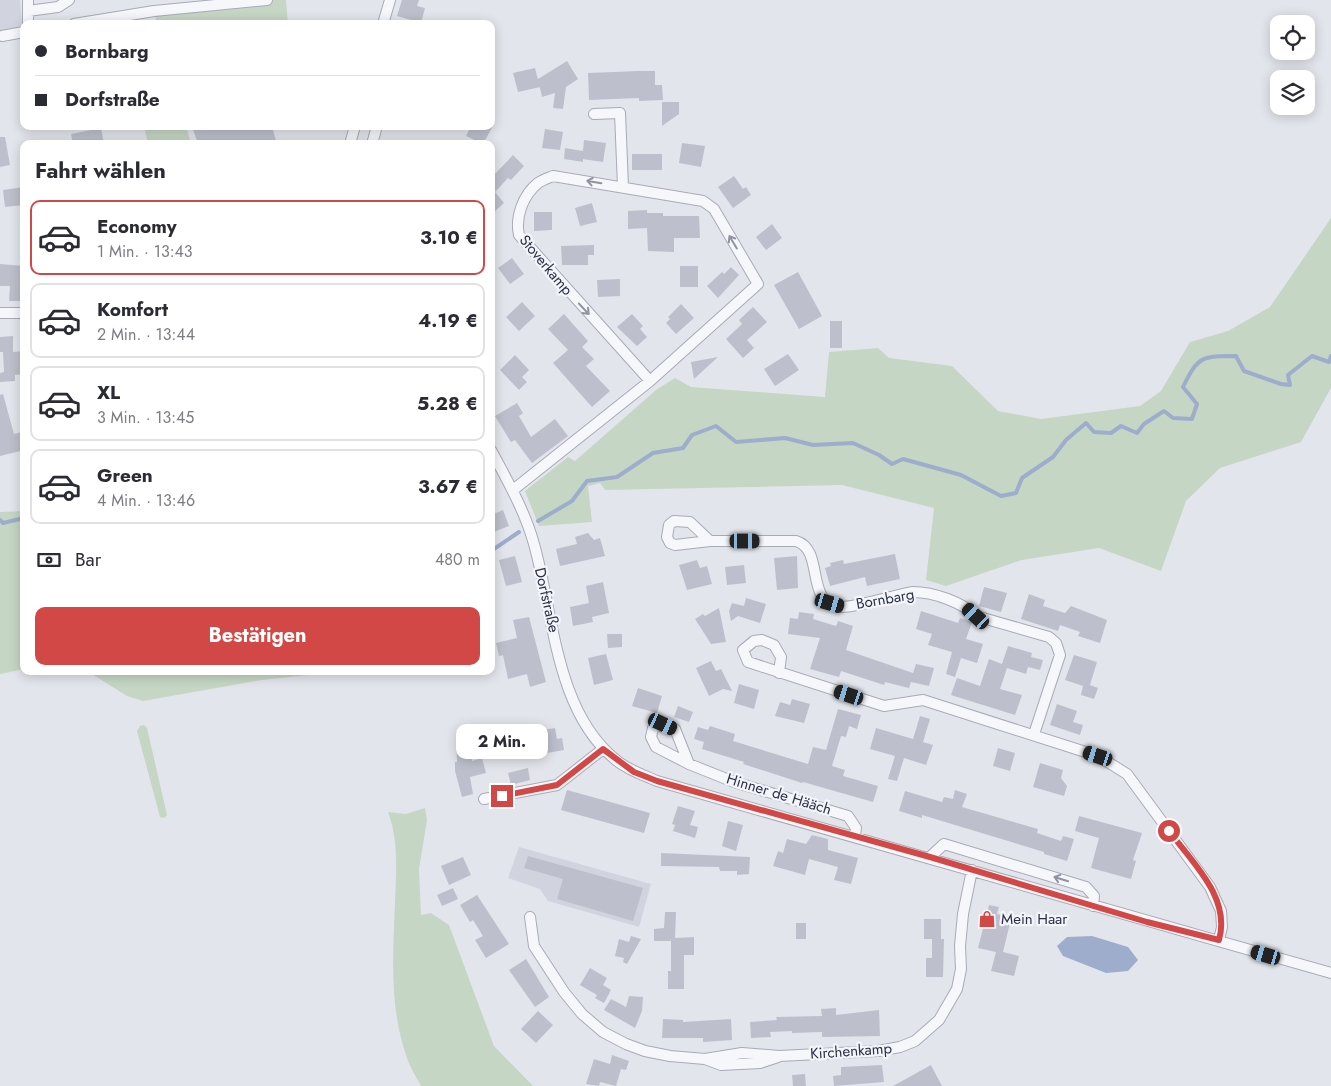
<!DOCTYPE html>
<html lang="de">
<head>
<meta charset="utf-8">
<style>
  :root { --surface:#fff; --page:#f7f7f7; --text:#2b2b33; --muted:#7c7c81; --line:#e1e1e2; --accent:#d24846 }
  body { margin:0; font-family:Jost,sans-serif; background:var(--page); color:var(--text); height:100vh; display:flex; flex-direction:column; font-size:19px; white-space:nowrap }
  * { box-sizing:border-box; margin:0 }
  p { font-size:16px; color:var(--muted) }
  .icon { flex:none; width:28px; height:28px; fill:none; stroke:currentColor; stroke-width:2; stroke-linecap:round; stroke-linejoin:round }
  .map { position:relative; flex:1; overflow:hidden }
  .details { position:absolute; left:20px; top:140px; width:475px; height:535px; display:flex; flex-direction:column; background:var(--surface); border-radius:10px; box-shadow:0 2px 12px #0003 }
  .details>* { flex:none }
  .top-card { position:absolute; left:20px; top:20px; width:475px; height:110px; border-radius:10px; box-shadow:0 2px 12px #0003; display:grid; align-content:center; height:110px; padding:0 15px; background:var(--surface) }
  .fabs { position:absolute; left:1270px; top:15px; display:grid; gap:10px }
  .fabs a { display:grid; place-items:center; width:45px; height:45px; border-radius:10px; background:var(--surface); box-shadow:0 2px 12px #0003; font-size:25px }
  .end { position:absolute; width:22px; height:22px; margin:-11px; border:6px solid #d24846; background:#fff; box-shadow:0 0 0 2px #fff }
  .from { border-radius:50% }
  .bubble { position:absolute; height:35px; border-radius:10px; background:var(--surface); box-shadow:0 2px 12px #0003; font-size:16px; font-weight:700; line-height:35px; text-align:center }
  .car { position:absolute; width:15px; height:30px; margin:-15px -8px; border-radius:6px; box-shadow:0 0 4px 1px #0007; background:linear-gradient(#222 24%,#8ab4d8 0 40%,#222 0 76%,#8ab4d8 0 86%,#222 0) }
  .top-card b { display:flex; align-items:center; gap:18px; height:48px; font-size:19px }
  .top-card b+b { border-top:1px solid var(--line) }
  .top-card i { width:12px; height:12px; background:var(--text) }
  ul { padding:0; list-style:none }
  li { display:flex; align-items:center; gap:15px; height:75px; margin:0 10px 8px; padding:0 5px; border:2px solid var(--line); border-radius:10px }
  li div { flex:1 }
  li b { display:block; font-size:19px }
  li em { font-style:normal; font-weight:700 }
  li.current { border-color:var(--accent) }
  li>.icon { width:45px; height:45px; stroke-width:1.5 }
  h2 { padding:0 15px; font-size:22px; line-height:60px }
  .pay { display:flex; align-items:center; gap:12px; height:55px; padding:0 15px; font-size:19px }
  .pay p { margin-inline-start:auto }
  .cta { display:flex; gap:10px; margin-top:auto; padding:10px 15px }
  .cta a { flex:1; height:58px; border-radius:10px; background:var(--accent); color:#fff; font-size:20px; font-weight:700; line-height:58px; text-align:center }
  .map>svg:first-child { display:block }
  .built { fill:#d1d4de }
  .green { fill:#c6d6c4 }
  .water { fill:#9eadcc }
  .lines { fill:none; stroke-linecap:round; stroke-linejoin:round }
  .stream { stroke:#9eadcc; stroke-width:4 }
  .building { fill:#bdc0cc }
  .street-casing { stroke:#a8abb7; stroke-width:12 }
  .street { stroke:#f6f7fa; stroke-width:10 }
  .oneway { stroke:#9094a0 }
  .route { stroke:#d24846; stroke-width:6 }
  .labels { text-anchor:middle; dominant-baseline:central; stroke-width:4.5; stroke-linejoin:round; paint-order:stroke }
  .street-label { font-size:15px; fill:#2a3045; stroke:#f3f5f9 }
  .poi-label { font-size:15px; fill:#2a3045; stroke:#f3f5f9; text-anchor:start }
</style>
</head>
<body>
<div class="map">
<svg width="1331" height="1086" viewBox="0 0 1331 1086">
  <rect width="100%" height="100%" fill="#e3e5ec"/>
  <path class="built" d="M 0,0 L 20,0 L 23,32 L 0,37 Z
    M 519,847 L 651,884 L 639,927 L 548,901 L 540,889 L 508,878 Z"/>
  <path class="green" d="M 267,0 L 286,0 L 288,24 L 157,24 L 154,11 Z
    M 144,126 L 186,126 L 191,144 L 148,144 Z
    M 1331,218 L 1331,388 L 1301,442 L 1220,468 L 1186,501 L 1161,571 L 1099,548 L 1022,560 L 946,586 L 926,580 L 934,508 L 842,485 L 605,490 L 600,483 L 588,486 L 592,522 L 539,526 L 525,491 L 568,457 L 575,461 L 656,390 L 675,378 L 691,387 L 825,397 L 829,352 L 878,348 L 889,358 L 952,366 L 998,411 L 1041,419 L 1140,406 L 1161,391 L 1190,342 L 1228,331 L 1270,307 Z
    M 24,511 L 24,669 L 0,674 L 0,512 Z
    M 87,671 L 308,671 L 308,675 L 262,680 L 143,701 L 127,696 Z
    M 144,725 L 147,728 L 167,815 L 164,818 L 160,817 L 137,731 L 140,726 Z
    M 425,808 L 427,820 L 419,869 L 421,915 L 431,913 L 449,925 L 494,1046 L 533,1086 L 421,1086 C 416,1076 409,1066 406,1055 C 389,1005 393,955 395,903 C 396,872 399,841 388,812 L 406,814 Z"/>
  <path class="water" d="M 1092,936 L 1128,947 L 1138,960 L 1128,971 L 1106,973 L 1063,956 L 1057,946 L 1067,937 Z"/>
  <g class="lines">
    <path class="stream" d="M 0,520 L 3,523 L 24,518
      M 538,521 L 572,501 L 587,481 L 617,477 L 653,453 L 683,448 L 692,435 L 716,426 L 736,442 L 785,438 L 813,445 L 853,443 L 879,455 L 892,464 L 903,459 L 961,475 L 1001,496 L 1016,493 L 1022,478 L 1053,457 L 1066,440 L 1086,423 L 1094,432 L 1111,433 L 1121,426 L 1137,433 L 1144,424 L 1164,411 L 1173,418 L 1192,419 L 1197,404 L 1183,387 C 1198,356 1202,356 1236,356 L 1244,371 L 1281,384 L 1290,385 L 1288,375 L 1312,356 L 1329,362 L 1331,356
      M 491,551 L 519,532"/>
  </g>
  <path class="building" d="M 402,0 L 419,0 L 417,6 L 425,8 L 421,23 L 397,16 Z
    M 567,61 L 578,79 L 566,87 L 563,109 L 553,108 L 555,93 L 542,97 L 538,79 Z
    M 535,68 L 540,87 L 518,92 L 513,73 Z
    M 638,71 L 655,71 L 655,85 L 662,85 L 663,100 L 639,101 L 639,98 L 589,100 L 588,73 Z
    M 662,102 L 679,102 L 679,114 L 662,126 Z
    M 202,126 L 239,126 L 240,130 L 255,126 L 272,126 L 276,141 L 267,144 L 198,144 L 193,129 Z
    M 471,126 L 493,126 L 483,144 L 466,136 Z
    M 101,128 L 104,144 L 73,144 L 71,134 Z
    M 545,129 L 563,132 L 560,150 L 542,148 Z
    M 0,137 L 5,137 L 10,165 L 0,167 Z
    M 584,140 L 606,143 L 603,162 L 583,159 L 583,162 L 564,159 L 565,148 L 583,151 Z
    M 682,143 L 705,146 L 701,167 L 679,163 Z
    M 632,154 L 662,154 L 662,170 L 632,170 Z
    M 513,155 L 524,166 L 511,180 L 508,178 L 495,192 L 504,203 L 491,215 L 491,178 Z
    M 734,176 L 743,189 L 746,187 L 751,195 L 733,208 L 718,187 Z
    M 24,187 L 24,205 L 5,207 L 3,190 Z
    M 592,203 L 597,222 L 580,226 L 575,208 Z
    M 647,210 L 647,213 L 663,213 L 663,216 L 699,216 L 700,238 L 674,238 L 674,252 L 648,251 L 647,228 L 628,229 L 628,211 Z
    M 534,212 L 552,212 L 552,230 L 534,231 Z
    M 772,224 L 782,238 L 766,250 L 756,237 Z
    M 594,245 L 594,255 L 588,255 L 588,265 L 562,265 L 561,246 Z
    M 512,258 L 524,274 L 510,284 L 498,268 Z
    M 0,264 L 24,266 L 21,301 L 9,301 L 10,286 L 0,286 Z
    M 680,266 L 698,266 L 698,287 L 680,287 Z
    M 731,267 L 739,275 L 718,298 L 707,286 L 722,272 L 724,274 Z
    M 798,272 L 822,316 L 799,329 L 774,285 Z
    M 620,279 L 620,296 L 598,297 L 597,280 Z
    M 522,302 L 535,316 L 519,331 L 506,317 Z
    M 681,304 L 694,318 L 676,334 L 666,323 L 670,319 L 668,317 Z
    M 753,307 L 767,322 L 747,340 L 754,348 L 743,358 L 726,339 L 742,324 L 739,320 Z
    M 564,314 L 588,341 L 582,347 L 594,359 L 586,366 L 610,391 L 592,407 L 553,363 L 568,350 L 548,329 Z
    M 632,314 L 643,326 L 640,329 L 647,337 L 637,346 L 617,327 Z
    M 830,321 L 842,321 L 842,348 L 830,348 Z
    M 13,336 L 13,352 L 24,351 L 24,374 L 15,375 L 15,381 L 0,382 L 0,373 L 4,372 L 3,352 L 0,352 L 0,337 Z
    M 788,354 L 799,370 L 775,386 L 764,369 Z
    M 515,355 L 529,370 L 522,377 L 527,382 L 519,390 L 500,370 Z
    M 718,357 L 694,379 L 691,362 Z
    M 3,394 L 14,434 L 22,432 L 24,450 L 0,456 L 0,395 Z
    M 517,403 L 523,413 L 519,416 L 531,437 L 555,419 L 568,436 L 532,463 L 515,440 L 511,442 L 495,416 Z
    M 503,510 L 509,526 L 491,533 L 491,515 Z
    M 588,533 L 594,540 L 600,538 L 605,556 L 560,566 L 556,549 L 577,544 L 575,537 Z
    M 895,554 L 900,579 L 867,586 L 865,577 L 830,586 L 825,568 L 831,566 L 830,563 L 843,560 L 844,564 Z
    M 515,556 L 522,582 L 506,586 L 499,560 Z
    M 797,556 L 798,588 L 777,590 L 774,558 Z
    M 697,560 L 700,568 L 707,566 L 712,584 L 687,590 L 679,565 Z
    M 744,565 L 746,583 L 727,585 L 725,567 Z
    M 603,582 L 609,613 L 592,617 L 593,622 L 573,626 L 570,607 L 589,603 L 586,586 Z
    M 984,587 L 1007,593 L 1001,612 L 979,606 Z
    M 1029,594 L 1045,600 L 1043,606 L 1065,613 L 1071,606 L 1107,620 L 1100,643 L 1078,636 L 1080,632 L 1060,625 L 1058,631 L 1021,619 Z
    M 746,598 L 766,604 L 760,623 L 738,616 L 731,621 L 729,611 L 732,603 L 744,606 Z
    M 719,608 L 726,642 L 711,644 L 695,619 L 703,614 L 705,616 Z
    M 921,611 L 958,623 L 960,618 L 972,622 L 966,639 L 983,644 L 977,663 L 961,658 L 955,677 L 946,674 L 952,652 L 928,645 L 932,634 L 916,629 Z
    M 799,612 L 814,614 L 813,619 L 836,626 L 838,621 L 853,626 L 846,650 L 913,673 L 916,664 L 934,668 L 929,686 L 911,682 L 909,688 L 885,682 L 884,685 L 841,671 L 839,677 L 810,669 L 820,638 L 788,634 L 790,618 L 798,619 Z
    M 529,617 L 546,682 L 530,687 L 527,674 L 508,679 L 503,655 L 499,656 L 496,643 L 517,638 L 513,620 Z
    M 607,634 L 622,634 L 622,647 L 608,648 Z
    M 1008,646 L 1032,653 L 1031,657 L 1043,660 L 1040,670 L 1028,667 L 1026,674 L 1007,668 L 1000,689 L 1022,695 L 1015,715 L 951,695 L 957,678 L 980,686 L 989,659 L 1002,664 Z
    M 606,654 L 613,680 L 594,685 L 588,658 Z
    M 1074,655 L 1097,662 L 1090,685 L 1098,688 L 1094,699 L 1081,695 L 1083,686 L 1065,680 Z
    M 711,661 L 716,671 L 721,669 L 732,691 L 723,689 L 709,696 L 696,668 Z
    M 739,684 L 759,690 L 754,709 L 734,703 Z
    M 638,688 L 662,696 L 657,713 L 632,706 Z
    M 792,699 L 810,704 L 804,723 L 775,716 L 780,702 L 790,705 Z
    M 1057,704 L 1077,711 L 1073,722 L 1083,725 L 1080,735 L 1050,725 Z
    M 678,706 L 693,712 L 689,722 L 674,717 Z
    M 838,709 L 861,715 L 857,729 L 849,726 L 846,737 L 841,736 L 832,766 L 845,770 L 843,776 L 878,786 L 873,802 L 803,782 L 802,783 L 743,764 L 744,762 L 702,749 L 704,742 L 694,739 L 698,727 L 708,730 L 710,726 L 735,734 L 733,741 L 808,764 L 813,747 L 826,750 Z
    M 920,716 L 930,719 L 923,742 L 933,745 L 926,765 L 904,758 L 897,781 L 888,779 L 895,756 L 870,749 L 876,728 L 913,739 Z
    M 555,728 L 557,739 L 562,738 L 564,750 L 542,754 L 537,731 Z
    M 471,742 L 472,761 L 482,758 L 486,773 L 470,777 L 473,794 L 462,797 L 455,771 L 455,762 L 457,762 L 456,743 Z
    M 998,748 L 1015,753 L 1010,771 L 993,766 Z
    M 1040,763 L 1063,770 L 1061,778 L 1067,786 L 1064,796 L 1033,787 Z
    M 528,768 L 530,780 L 511,785 L 508,773 Z
    M 567,790 L 650,813 L 644,833 L 561,810 Z
    M 955,790 L 967,794 L 962,807 L 1038,829 L 1037,833 L 1061,841 L 1063,836 L 1074,839 L 1067,861 L 1044,854 L 1044,852 L 922,815 L 922,818 L 899,811 L 905,791 L 942,802 L 944,797 L 953,799 Z
    M 678,806 L 695,811 L 690,825 L 698,827 L 695,838 L 673,831 L 675,825 L 672,824 Z
    M 1079,816 L 1142,833 L 1133,860 L 1136,861 L 1131,879 L 1091,868 L 1099,838 L 1075,831 Z
    M 728,821 L 743,825 L 736,851 L 722,846 Z
    M 812,835 L 828,839 L 828,850 L 858,858 L 851,884 L 834,880 L 838,867 L 809,859 L 805,875 L 773,866 L 778,851 L 783,853 L 787,839 L 806,844 Z
    M 661,853 L 750,857 L 749,874 L 737,875 L 737,871 L 720,871 L 719,867 L 661,866 Z
    M 528,856 L 643,888 L 633,921 L 557,899 L 563,879 L 524,868 Z
    M 463,857 L 471,875 L 449,885 L 441,866 Z
    M 453,888 L 458,899 L 442,906 L 437,895 Z
    M 477,895 L 509,944 L 486,958 L 475,940 L 483,936 L 473,920 L 470,922 L 460,905 Z
    M 989,905 L 999,907 L 997,914 L 1002,915 L 1002,917 L 1011,919 L 1003,952 L 1019,956 L 1014,976 L 991,971 L 996,952 L 978,948 Z
    M 665,912 L 676,912 L 675,938 L 694,937 L 694,955 L 684,955 L 684,989 L 668,989 L 668,971 L 671,971 L 671,941 L 654,941 L 654,929 L 664,928 Z
    M 924,919 L 941,919 L 941,939 L 944,939 L 943,977 L 926,977 L 926,958 L 932,958 L 932,939 L 924,939 Z
    M 796,923 L 806,923 L 806,939 L 796,939 Z
    M 631,936 L 641,939 L 627,964 L 623,962 L 624,958 L 615,956 L 619,939 L 629,942 Z
    M 526,959 L 549,997 L 535,1007 L 509,970 Z
    M 590,968 L 607,978 L 603,985 L 611,990 L 604,1003 L 595,998 L 597,995 L 580,985 Z
    M 629,996 L 643,997 L 642,1011 L 635,1028 L 604,1010 L 611,999 L 626,1007 Z
    M 836,1008 L 836,1015 L 879,1010 L 880,1036 L 822,1037 L 822,1032 L 792,1033 L 792,1031 L 770,1032 L 771,1037 L 751,1038 L 750,1022 L 777,1020 L 776,1017 L 822,1016 L 821,1009 Z
    M 538,1011 L 553,1025 L 536,1043 L 521,1029 Z
    M 663,1019 L 683,1020 L 683,1022 L 731,1019 L 732,1040 L 703,1042 L 703,1038 L 662,1038 Z
    M 612,1055 L 629,1061 L 626,1070 L 621,1069 L 616,1086 L 600,1082 L 599,1086 L 586,1084 L 594,1059 L 610,1064 Z
    M 882,1065 L 884,1082 L 834,1086 L 833,1076 L 841,1075 L 841,1067 Z
    M 931,1065 L 942,1086 L 893,1086 Z
    M 805,1074 L 806,1086 L 793,1086 L 792,1075 Z"/>
  <g class="lines">
    <g class="street-casing">
      <path id="street" d="M 28,0 L 28,24
        M 28,11 L 58,7 L 69,0
        M 74,24 L 154,11 L 267,0
        M 383,24 L 390,0
        M 2,36 L 24,32
        M 594,114 L 620,113 L 623,187
        M 350,144 L 355,126
        M 372,144 L 377,126
        M 0,313 L 24,313
        M 491,450 C 507,480 525,511 534,544 C 554,615 555,711 616,760 C 628,770 643,775 657,781 C 882,843 1106,909 1331,973
        M 513,490 L 650,381 L 758,284 L 714,209 L 703,201 L 553,176 C 548,178 542,180 538,183 C 523,195 515,217 519,235 L 650,381
        M 710,541 L 690,522 L 674,521 L 669,525 L 667,537 L 670,543 L 675,545 L 710,541 L 796,541 C 826,550 803,605 842,607 C 857,607 896,595 913,592 C 933,592 962,602 976,616 L 1049,637 L 1056,643 L 1060,655 L 1034,734
        M 779,673 L 781,657 L 774,645 L 762,640 L 754,641 L 743,650 L 748,662 L 884,706 L 923,700 L 1098,756 L 1127,774 L 1210,887 L 1221,911 L 1222,927 L 1219,940
        M 689,764 L 675,729 L 663,724 L 653,728 L 651,737 L 656,747 L 689,764 L 734,782 L 848,816 L 856,828 L 855,836
        M 484,799 L 557,785 L 603,749
        M 930,857 L 944,844 L 1086,887 L 1094,896 L 1093,906
        M 530,917 L 534,946 L 564,992 L 582,1014 L 603,1032 L 626,1044 L 645,1051 L 670,1056 L 705,1059 L 721,1065 L 760,1063 L 778,1057
        M 705,1059 L 742,1053 L 779,1056 L 878,1051 L 900,1047 L 915,1041 L 939,1020 L 957,989 L 961,969 L 960,946 L 963,914 L 972,870"/>
    </g>
    <use href="#street" class="street"/>
  </g>
  <defs><path id="oneway-shaft" d="M-6 0H5M1.5-3L5.5 0L1.5 3" fill="none" stroke-width="1.6" stroke-linecap="round" stroke-linejoin="round" transform="scale(1.25)"/></defs>
  <g class="oneway">
    <use href="#oneway-shaft" transform="translate(594 182) rotate(-171)"/>
    <use href="#oneway-shaft" transform="translate(733 242) rotate(-121)"/>
    <use href="#oneway-shaft" transform="translate(584 309) rotate(47)"/>
    <use href="#oneway-shaft" transform="translate(1061 879) rotate(-163)"/>
  </g>
  <g class="lines">
    <path class="route" d="M 502,796 L 557,785 L 603,749 L 634,772 L 657,781 L 930,857 L 1147,922 L 1219,940 C 1231,898 1193,863 1169,831"/>
  </g>
  <defs>
    <g id="shop-bare" transform="scale(1.35)"><path d="M-5-2.5h2.3a2.7 3.5 0 0 1 5.4 0H5L5.5 6h-11ZM-1.5-2.5h3a1.5 2.3 0 0 0-3 0Z" fill="#d24846" stroke="#f3f5f9" stroke-width="2.5" paint-order="stroke"/></g>
  </defs>
  <g fill-rule="evenodd">
    <use href="#shop-bare" x="987" y="919"/>
  </g>
  <g class="labels">
    <g class="street-label">
      <text transform="translate(546 265) rotate(50)">Stoverkamp</text>
      <text transform="translate(885 599) rotate(-10)">Bornbarg</text>
      <text transform="translate(547 600) rotate(77)">Dorfstraße</text>
      <text transform="translate(779 794) rotate(17)">Hinner de Hääch</text>
      <text transform="translate(851 1051) rotate(-4)">Kirchenkamp</text>
    </g>
    <g class="poi-label">
      <text x="1001" y="919">Mein Haar</text>
    </g>
  </g>
</svg>
<div class="fabs">
<a><svg class="icon" aria-label="locate" viewBox="0 0 24 24"><circle cx="12" cy="12" r="6"/><path d="M12 2v4M12 18v4M2 12h4M18 12h4"/></svg></a>
<a><svg class="icon" aria-label="layers" viewBox="0 0 24 24"><path d="M12 4l9 5-9 5-9-5zM3 14l9 5 9-5"/></svg></a>
</div>
<i class="end from" style="left:1169px;top:831px"></i>
<i class="end" style="left:502px;top:796px"></i>
<div class="bubble" style="left:456px;top:724px;width:92px">2 Min.</div>
<i class="car" style="left:745px;top:541px;rotate:90deg"></i>
<i class="car" style="left:830px;top:603px;rotate:106deg"></i>
<i class="car" style="left:976px;top:616px;rotate:312deg"></i>
<i class="car" style="left:849px;top:695px;rotate:288deg"></i>
<i class="car" style="left:663px;top:724px;rotate:115deg"></i>
<i class="car" style="left:1098px;top:756px;rotate:288deg"></i>
<i class="car" style="left:1266px;top:955px;rotate:286deg"></i>
<div class="top-card">
<b><i class="from"></i>Bornbarg</b>
<b><i></i>Dorfstraße</b>
</div>
<section class="details">
<h2>Fahrt wählen</h2>
<ul>
<li class="current"><svg class="icon" aria-label="car" viewBox="0 0 24 24"><path d="M5 17H2v-5l4-1 3-4h7l3 4 3 1v5h-3M9 17h6M6 11h13"/><circle cx="7" cy="17" r="2"/><circle cx="17" cy="17" r="2"/></svg><div><b>Economy</b><p>1 Min. · 13:43</p></div><em>3.10 €</em></li>
<li><svg class="icon" aria-label="car" viewBox="0 0 24 24"><path d="M5 17H2v-5l4-1 3-4h7l3 4 3 1v5h-3M9 17h6M6 11h13"/><circle cx="7" cy="17" r="2"/><circle cx="17" cy="17" r="2"/></svg><div><b>Komfort</b><p>2 Min. · 13:44</p></div><em>4.19 €</em></li>
<li><svg class="icon" aria-label="car" viewBox="0 0 24 24"><path d="M5 17H2v-5l4-1 3-4h7l3 4 3 1v5h-3M9 17h6M6 11h13"/><circle cx="7" cy="17" r="2"/><circle cx="17" cy="17" r="2"/></svg><div><b>XL</b><p>3 Min. · 13:45</p></div><em>5.28 €</em></li>
<li><svg class="icon" aria-label="car" viewBox="0 0 24 24"><path d="M5 17H2v-5l4-1 3-4h7l3 4 3 1v5h-3M9 17h6M6 11h13"/><circle cx="7" cy="17" r="2"/><circle cx="17" cy="17" r="2"/></svg><div><b>Green</b><p>4 Min. · 13:46</p></div><em>3.67 €</em></li>
</ul>
<div class="pay"><svg class="icon" aria-label="cash" viewBox="0 0 24 24"><path d="M3 7h18v10H3z"/><circle cx="12" cy="12" r="2"/></svg>Bar<p>480 m</p></div>
<div class="cta"><a>Bestätigen</a></div>
</section>
</div>
</body>
</html>
